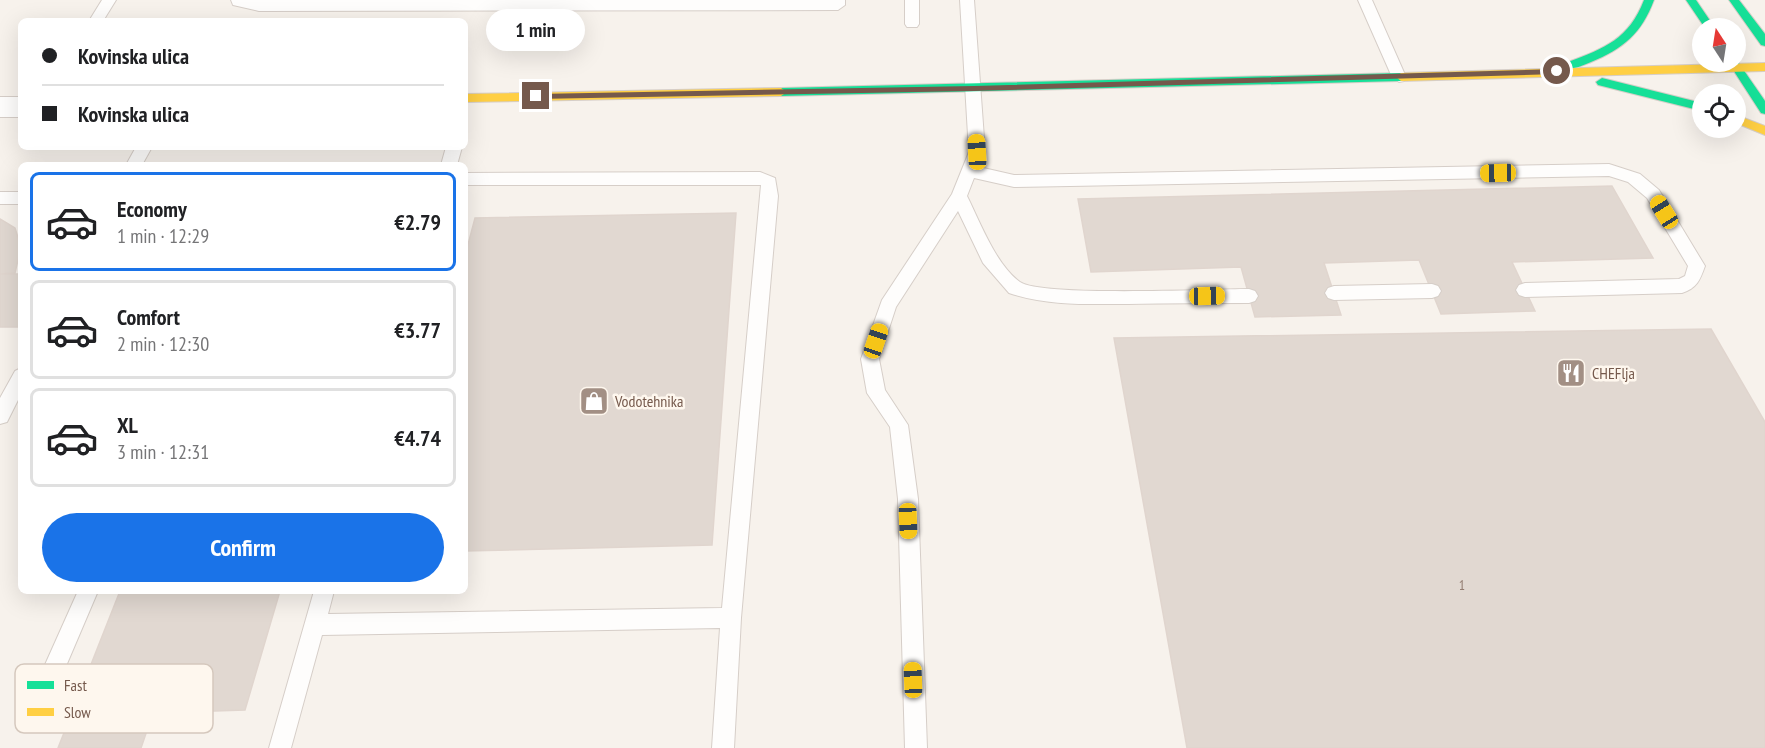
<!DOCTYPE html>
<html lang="en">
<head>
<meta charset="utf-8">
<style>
  :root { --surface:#fff; --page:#f2f2f2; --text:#202124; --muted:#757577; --line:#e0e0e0; --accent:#1a73e8 }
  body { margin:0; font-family:"PT Sans Narrow",sans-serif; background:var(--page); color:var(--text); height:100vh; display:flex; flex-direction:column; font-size:22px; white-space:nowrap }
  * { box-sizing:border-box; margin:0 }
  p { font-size:20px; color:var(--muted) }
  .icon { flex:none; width:33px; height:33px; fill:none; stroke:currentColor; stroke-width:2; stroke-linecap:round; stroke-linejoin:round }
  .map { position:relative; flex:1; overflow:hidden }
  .details { position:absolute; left:18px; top:162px; width:450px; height:432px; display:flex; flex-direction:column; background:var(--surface); border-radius:9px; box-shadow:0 6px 24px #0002 }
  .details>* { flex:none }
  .hud { position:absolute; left:18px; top:18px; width:450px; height:132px; border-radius:9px; box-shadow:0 6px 24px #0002; display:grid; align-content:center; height:132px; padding:0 24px; background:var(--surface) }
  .needle { width:39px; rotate:348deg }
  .buttons { position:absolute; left:1692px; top:18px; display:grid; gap:12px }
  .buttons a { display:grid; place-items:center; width:54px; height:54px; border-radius:50%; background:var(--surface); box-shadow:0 6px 24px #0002; font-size:30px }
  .end { position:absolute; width:27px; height:27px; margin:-14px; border:8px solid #75594c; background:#fff; box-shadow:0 0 0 3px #fff }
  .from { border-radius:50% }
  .bubble { position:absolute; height:42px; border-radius:21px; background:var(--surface); box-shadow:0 6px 24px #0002; font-size:20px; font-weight:800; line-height:42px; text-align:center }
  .car { position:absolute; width:18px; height:36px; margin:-18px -9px; border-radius:8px; box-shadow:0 0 4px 2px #0007; background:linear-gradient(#f5c518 24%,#345 0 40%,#f5c518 0 76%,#345 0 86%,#f5c518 0) }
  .hud b { display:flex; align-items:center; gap:21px; height:57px; font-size:22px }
  .hud b+b { border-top:2px solid var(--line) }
  .hud i { width:15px; height:15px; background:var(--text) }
  ul { padding:10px 0 0; list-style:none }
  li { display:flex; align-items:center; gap:18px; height:99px; margin:0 12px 9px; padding:0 12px; border:3px solid var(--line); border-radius:9px }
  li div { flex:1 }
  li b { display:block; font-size:22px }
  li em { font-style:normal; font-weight:800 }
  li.on { border-color:var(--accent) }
  li>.icon { width:54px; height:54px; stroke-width:1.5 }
  .button { display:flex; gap:12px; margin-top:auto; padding:12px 24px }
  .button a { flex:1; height:69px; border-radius:36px; background:var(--accent); color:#fff; font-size:24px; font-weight:800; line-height:69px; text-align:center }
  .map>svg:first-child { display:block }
  .building { fill:#e1d8d1; stroke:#e0d5ce; stroke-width:1.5 }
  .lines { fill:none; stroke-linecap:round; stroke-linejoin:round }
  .lane-casing { stroke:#d6cec8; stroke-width:2 }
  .street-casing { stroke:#d6cec8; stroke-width:2 }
  .fast-casing { stroke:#d6cec8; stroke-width:2 }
  .slow-casing { stroke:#d6cec8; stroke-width:2 }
  .lane { fill:#fefdfc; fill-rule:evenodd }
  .street { fill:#fefdfc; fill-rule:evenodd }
  .fast { fill:#16e098; fill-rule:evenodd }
  .slow { fill:#ffcf43; fill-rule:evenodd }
  .route { fill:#75594c }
  .labels { text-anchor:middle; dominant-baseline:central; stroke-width:5; stroke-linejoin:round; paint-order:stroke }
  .number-label { font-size:14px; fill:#927c70 }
  .poi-label { font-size:16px; fill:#75594c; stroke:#fef7ee; text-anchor:start }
  .key { fill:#fef7ee; stroke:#d5c8bd; stroke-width:1.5 }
  .key-label { font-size:16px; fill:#75594c }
</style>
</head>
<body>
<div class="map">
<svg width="1765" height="748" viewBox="0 0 1765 748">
  <rect width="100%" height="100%" fill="#f7f2ec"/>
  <path class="building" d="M 1612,186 L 1653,258 L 1512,262 L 1535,311 L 1441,314 L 1419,260 L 1324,263 L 1341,315 L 1255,317 L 1241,267 L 1091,272 L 1078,199 Z
    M 736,213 L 712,545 L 465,551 L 465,256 L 475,218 Z
    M 0,219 L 15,228 L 21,247 L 15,273 L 0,274 Z
    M 0,274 L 21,274 L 21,327 L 0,327 Z
    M 1711,329 L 1765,422 L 1765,748 L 1187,748 L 1114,338 Z
    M 120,591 L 280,591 L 245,710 L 153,713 L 141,748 L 58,748 Z"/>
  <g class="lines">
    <g class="lane-casing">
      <path id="lane" d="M 102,0 L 116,0 L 103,21 L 89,21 Z
        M 231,0 L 845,0 L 845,5 L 838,10 L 259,11 L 233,5 Z
        M 905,0 L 919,0 L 919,24 L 917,27 L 907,27 L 905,24 Z
        M 960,0 L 974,0 L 985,152 L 979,167 L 1014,175 L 1609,164 L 1640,174 L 1659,190 L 1705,266 C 1700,280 1697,288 1682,293 L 1525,297 L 1519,295 L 1516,290 L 1519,285 L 1525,283 L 1679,279 L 1685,276 L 1688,266 L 1647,198 L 1628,182 L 1609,176 L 1014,187 L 974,178 L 967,196 C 980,222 996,265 1020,282 C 1041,297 1213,289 1249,289 L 1255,291 L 1258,296 L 1255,301 L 1249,303 C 1209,303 1169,303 1128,304 C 1088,304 1048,306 1009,293 L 983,263 L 958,211 L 896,307 L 879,359 L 885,390 L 908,425 L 918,499 L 927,748 L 905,748 L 898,499 L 890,427 L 867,393 L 861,359 L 882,300 L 952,194 L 969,152 Z
        M 1358,0 L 1372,0 L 1406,77 L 1404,81 L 1399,82 L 1392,77 Z
        M 136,147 L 152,147 L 142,165 L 126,165 Z
        M 446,147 L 462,147 L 457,165 L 441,165 Z
        M 760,172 L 775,178 L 778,196 L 741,618 L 734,748 L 712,748 L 720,628 L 322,635 L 291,748 L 269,748 L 314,591 L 334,591 L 328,614 L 722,608 L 761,185 L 465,185 L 465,173 Z
        M 0,192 L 21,192 L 21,204 L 0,204 Z
        M 1432,284 L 1438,286 L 1441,291 L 1438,296 L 1432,298 L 1334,300 L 1328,298 L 1325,293 L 1328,288 L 1334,286 Z
        M 21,368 L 21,394 L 7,422 L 0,424 L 0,398 L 15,371 Z
        M 78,591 L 98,591 L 46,713 L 38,716 L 30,713 L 27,705 Z"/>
    </g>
    <g class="street-casing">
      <path id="street" d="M 0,97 L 21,97 L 21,117 L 0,117 Z"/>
    </g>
    <g class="fast-casing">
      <path id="fast" d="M 1644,0 L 1654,0 C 1642,33 1623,49 1591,62 C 1584,65 1576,69 1568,68 L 1568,62 C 1605,48 1629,39 1644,0 Z
        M 1686,0 L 1696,0 L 1715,28 L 1705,28 Z
        M 1729,0 L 1739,0 L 1765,34 L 1765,46 L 1761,45 Z
        M 1736,59 L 1765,101 L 1765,114 L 1761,113 L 1728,62 L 1736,62 Z
        M 1401,73 L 1406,77 L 1401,81 L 781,96 L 775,92 L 781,88 Z
        M 1602,78 L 1702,103 L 1702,111 L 1598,85 L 1596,82 Z"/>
    </g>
    <g class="slow-casing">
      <path id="slow" d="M 1765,63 L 1765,71 L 1401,81 L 1396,77 L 1401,73 Z
        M 781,88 L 787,92 L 781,96 L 465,102 L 465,94 Z
        M 1736,115 L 1765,126 L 1765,135 L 1736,123 Z"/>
    </g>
    <use href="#lane" class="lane"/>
    <use href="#street" class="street"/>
    <use href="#fast" class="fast"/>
    <use href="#slow" class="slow"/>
  </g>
  <path class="route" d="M 1557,69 L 1561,71 L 1557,74 L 974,91 L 536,99 L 532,96 L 536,94 L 974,86 Z"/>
  <defs>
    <g id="restaurant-square" transform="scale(1.5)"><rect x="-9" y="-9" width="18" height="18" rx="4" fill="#a28f84" stroke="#fef7ee"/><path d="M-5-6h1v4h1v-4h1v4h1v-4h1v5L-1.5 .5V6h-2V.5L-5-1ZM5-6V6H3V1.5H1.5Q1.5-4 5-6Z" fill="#fff"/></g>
    <g id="shop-square" transform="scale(1.5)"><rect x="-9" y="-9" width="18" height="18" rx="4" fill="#a28f84" stroke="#fef7ee"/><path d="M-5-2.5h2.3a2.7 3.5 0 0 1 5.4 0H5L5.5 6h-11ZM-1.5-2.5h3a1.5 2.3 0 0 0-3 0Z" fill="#fff"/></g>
  </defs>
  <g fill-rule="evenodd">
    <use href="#restaurant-square" x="1571" y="373"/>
    <use href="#shop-square" x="594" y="401"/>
  </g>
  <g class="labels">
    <g class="number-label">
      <text x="1462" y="585">1</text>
    </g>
    <g class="poi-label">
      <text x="1592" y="373">CHEFlja</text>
      <text x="615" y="401">Vodotehnika</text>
    </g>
  </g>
  <rect x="15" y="664" width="198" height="69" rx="9" class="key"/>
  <rect x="27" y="681" width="27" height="8" fill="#16e098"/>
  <rect x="27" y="708" width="27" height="8" fill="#ffcf43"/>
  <g class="key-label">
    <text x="64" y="691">Fast</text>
    <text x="64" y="718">Slow</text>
  </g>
</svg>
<div class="buttons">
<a><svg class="needle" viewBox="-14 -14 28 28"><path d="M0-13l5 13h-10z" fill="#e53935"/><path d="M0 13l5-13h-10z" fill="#757577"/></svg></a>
<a><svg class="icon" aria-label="locate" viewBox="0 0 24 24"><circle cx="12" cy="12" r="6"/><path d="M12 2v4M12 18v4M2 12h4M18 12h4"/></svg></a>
</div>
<i class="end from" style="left:1557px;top:71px"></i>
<i class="end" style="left:536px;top:96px"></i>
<div class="bubble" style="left:486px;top:9px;width:99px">1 min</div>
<i class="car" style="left:977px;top:152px;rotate:357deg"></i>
<i class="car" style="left:1498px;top:173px;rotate:269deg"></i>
<i class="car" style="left:1664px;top:212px;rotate:328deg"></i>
<i class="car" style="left:1207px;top:296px;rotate:89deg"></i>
<i class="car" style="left:876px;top:341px;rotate:19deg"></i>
<i class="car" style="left:908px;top:521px;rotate:178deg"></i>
<i class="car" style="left:913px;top:680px;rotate:358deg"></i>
<div class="hud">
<b><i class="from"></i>Kovinska ulica</b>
<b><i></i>Kovinska ulica</b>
</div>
<section class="details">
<ul>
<li class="on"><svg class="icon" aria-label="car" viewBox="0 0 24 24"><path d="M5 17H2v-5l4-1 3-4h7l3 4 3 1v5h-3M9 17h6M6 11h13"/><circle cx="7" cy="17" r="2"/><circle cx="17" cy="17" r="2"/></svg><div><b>Economy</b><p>1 min · 12:29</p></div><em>€2.79</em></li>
<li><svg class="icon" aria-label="car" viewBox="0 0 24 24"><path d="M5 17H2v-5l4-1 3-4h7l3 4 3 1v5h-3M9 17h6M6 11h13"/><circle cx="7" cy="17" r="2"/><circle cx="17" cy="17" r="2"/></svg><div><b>Comfort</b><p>2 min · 12:30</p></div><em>€3.77</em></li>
<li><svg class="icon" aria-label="car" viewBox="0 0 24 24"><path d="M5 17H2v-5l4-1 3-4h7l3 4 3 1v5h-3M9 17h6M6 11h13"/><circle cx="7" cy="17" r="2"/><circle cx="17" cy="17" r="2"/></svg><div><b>XL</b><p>3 min · 12:31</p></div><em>€4.74</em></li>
</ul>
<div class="button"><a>Confirm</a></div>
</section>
</div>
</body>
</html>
